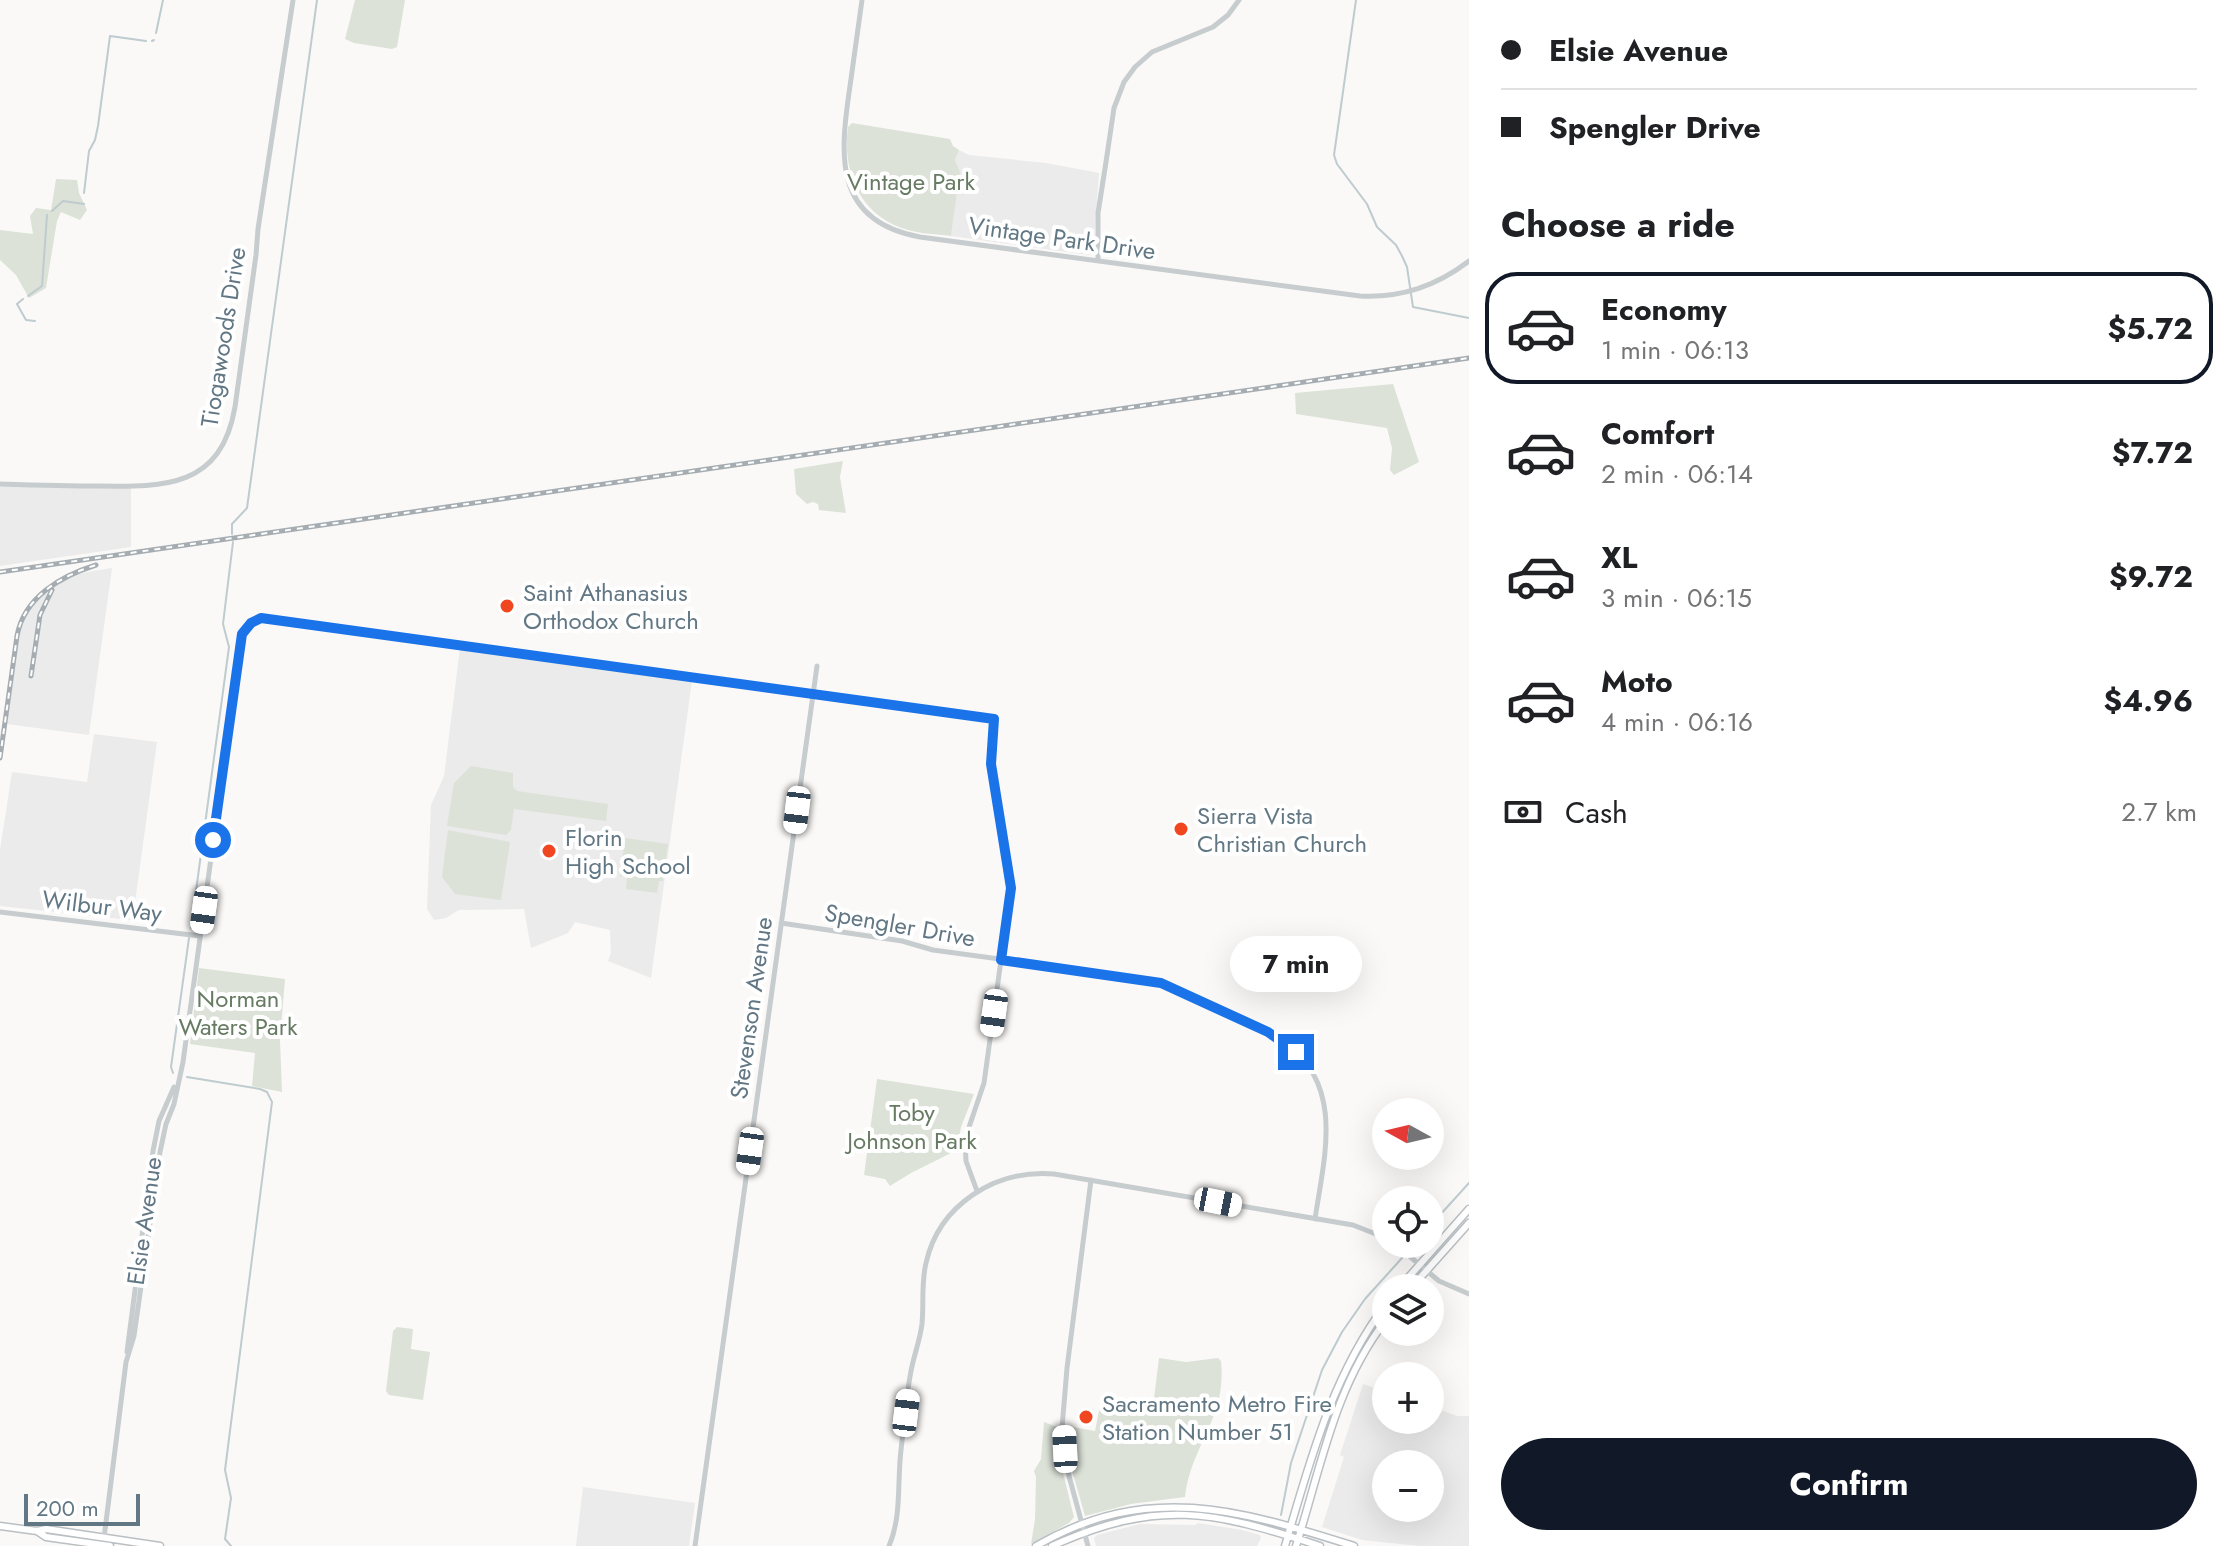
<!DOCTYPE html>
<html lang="en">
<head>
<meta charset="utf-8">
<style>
  :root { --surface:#fff; --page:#f6f6f6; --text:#202124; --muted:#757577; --line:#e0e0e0; --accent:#111827 }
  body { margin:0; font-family:Jost,sans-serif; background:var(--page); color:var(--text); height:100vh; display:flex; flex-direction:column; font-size:30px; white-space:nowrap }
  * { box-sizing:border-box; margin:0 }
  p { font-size:26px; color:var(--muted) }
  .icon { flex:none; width:44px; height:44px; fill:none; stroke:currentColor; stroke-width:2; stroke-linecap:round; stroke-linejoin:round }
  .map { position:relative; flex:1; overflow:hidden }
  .drawer { display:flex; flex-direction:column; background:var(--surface); width:760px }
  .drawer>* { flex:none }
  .guide { display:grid; align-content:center; height:176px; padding:0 32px; background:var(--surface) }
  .needle { width:52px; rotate:278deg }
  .buttons { position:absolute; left:1372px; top:1098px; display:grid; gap:16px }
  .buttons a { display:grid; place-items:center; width:72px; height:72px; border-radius:50%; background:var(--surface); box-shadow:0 8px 32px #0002; font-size:40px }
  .scale { position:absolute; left:24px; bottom:20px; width:116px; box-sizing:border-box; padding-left:8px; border:4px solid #627784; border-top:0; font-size:22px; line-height:28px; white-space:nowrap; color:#627784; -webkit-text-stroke:6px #fff; paint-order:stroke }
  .end { position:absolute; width:36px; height:36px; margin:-18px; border:10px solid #1a73e8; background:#fff; box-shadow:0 0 0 4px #fff }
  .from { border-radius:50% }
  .bubble { position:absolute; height:56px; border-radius:28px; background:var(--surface); box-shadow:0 8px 32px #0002; font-size:26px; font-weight:700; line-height:56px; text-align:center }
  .car { position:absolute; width:24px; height:48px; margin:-24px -12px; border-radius:10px; box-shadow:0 0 6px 2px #0007; background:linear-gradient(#fff 24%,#345 0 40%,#fff 0 76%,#345 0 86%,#fff 0) }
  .guide b { display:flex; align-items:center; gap:28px; height:76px; font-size:30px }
  .guide b+b { border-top:2px solid var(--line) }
  .guide i { width:20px; height:20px; background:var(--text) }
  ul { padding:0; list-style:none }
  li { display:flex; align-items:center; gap:24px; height:112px; margin:0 16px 12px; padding:0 16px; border:4px solid transparent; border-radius:32px }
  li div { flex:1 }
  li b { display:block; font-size:30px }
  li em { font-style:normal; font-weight:700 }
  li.selected { border-color:var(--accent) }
  li>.icon { width:72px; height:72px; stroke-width:1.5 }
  h2 { padding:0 32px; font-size:36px; line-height:96px }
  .pay { display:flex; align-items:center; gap:20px; height:88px; padding:0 32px; font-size:30px }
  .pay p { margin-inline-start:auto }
  .cta { display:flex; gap:16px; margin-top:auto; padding:16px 32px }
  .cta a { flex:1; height:92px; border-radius:48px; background:var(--accent); color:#fff; font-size:32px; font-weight:700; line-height:92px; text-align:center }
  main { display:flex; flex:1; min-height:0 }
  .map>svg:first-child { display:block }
  .built { fill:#eaebea; fill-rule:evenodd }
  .green { fill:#dce2d8 }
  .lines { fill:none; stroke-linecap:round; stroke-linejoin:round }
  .stream { stroke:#becbcf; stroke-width:2 }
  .secondary-casing { stroke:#b9bfc3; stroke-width:9 }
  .tertiary { stroke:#c7cccf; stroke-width:5 }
  .secondary { stroke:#fff; stroke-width:6 }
  .rail-casing { stroke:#a5adb2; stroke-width:5 }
  .rail { stroke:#fff; stroke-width:2; stroke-dasharray:6; stroke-linecap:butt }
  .route { stroke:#1a73e8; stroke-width:10 }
  .poi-dot { fill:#f04720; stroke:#fff; stroke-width:3 }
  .labels { text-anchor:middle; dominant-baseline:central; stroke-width:8; stroke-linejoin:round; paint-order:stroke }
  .park-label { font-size:24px; fill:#677b62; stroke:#fff }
  .street-label { font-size:24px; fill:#627784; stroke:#fff }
  .poi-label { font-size:24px; fill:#627784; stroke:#fff; text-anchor:start }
</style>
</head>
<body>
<main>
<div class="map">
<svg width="1469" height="1546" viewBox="0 0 1469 1546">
  <rect width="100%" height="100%" fill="#faf9f7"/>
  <path class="built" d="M 959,150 L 969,155 L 1046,163 L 1099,173 L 1093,253 L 1089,255 L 951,236 L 960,172 L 955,160 Z
    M 0,484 L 131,487 L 131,547 L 0,566 Z
    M 112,568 L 89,735 L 7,724 L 18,637 L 29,609 L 52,584 L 81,573 Z
    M 460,648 L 692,681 L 651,978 L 608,961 L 611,953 L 610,930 L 575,922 L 568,933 L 531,948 L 524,909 L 459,910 L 446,918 L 434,920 L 427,909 L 431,805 L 444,776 Z
    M 94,734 L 157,742 L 133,917 L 130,920 L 0,906 L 0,850 L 12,772 L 87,782 Z
    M 1363,1384 L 1386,1392 L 1386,1420 L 1430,1420 L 1430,1406 L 1457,1416 L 1469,1416 L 1469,1546 L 1420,1546 L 1362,1540 L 1322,1527 L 1344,1457 L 1340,1455 ZM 1430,1464 L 1430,1508 L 1386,1508 L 1386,1464 Z
    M 583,1487 L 695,1503 L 689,1546 L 576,1546 Z
    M 1198,1523 L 1242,1530 L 1260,1535 L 1261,1538 L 1257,1546 L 1096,1546 L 1094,1538 L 1097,1535 L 1140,1524 L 1195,1525 Z"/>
  <path class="green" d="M 355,0 L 405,0 L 397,47 L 392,49 L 354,43 L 345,39 Z
    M 852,123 L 950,139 L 953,146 L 959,150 L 955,160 L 960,172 L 951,236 C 937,234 921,234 908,230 C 860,217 842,172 848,127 Z
    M 56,179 L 77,180 L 79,193 L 87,210 L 80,220 L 61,212 L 57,221 L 46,288 L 29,298 L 16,275 L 0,260 L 0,230 L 33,234 L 30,216 L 36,208 L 51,210 Z
    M 1393,384 L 1419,462 L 1394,475 L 1390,470 L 1392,448 L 1387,428 L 1296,414 L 1295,393 Z
    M 843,461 L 840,477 L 846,513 L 819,510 L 818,504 L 813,502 L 807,504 L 796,494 L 794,469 Z
    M 471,766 L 513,773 L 513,787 L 517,791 L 608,804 L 606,821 L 514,809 L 511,830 L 506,835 L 447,826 L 454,783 Z
    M 448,830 L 510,842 L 501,900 L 455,894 L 442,877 Z
    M 625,838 L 668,844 L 663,881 L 659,881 L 657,893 L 626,889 L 627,877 L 620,876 Z
    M 199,968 L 285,979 L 280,1040 L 282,1092 L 252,1086 L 255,1053 L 190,1044 Z
    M 877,1079 L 974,1094 L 961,1127 L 957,1150 L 911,1173 L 890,1186 L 885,1179 L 864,1175 Z
    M 397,1327 L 413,1329 L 411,1349 L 430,1352 L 423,1400 L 389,1395 L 386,1391 L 393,1331 Z
    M 1159,1358 L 1186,1362 L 1218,1358 L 1221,1361 C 1227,1419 1191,1444 1185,1497 L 1131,1504 L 1085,1516 L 1071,1467 L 1067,1426 L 1095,1431 L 1100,1406 L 1152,1414 Z
    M 1044,1422 L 1057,1427 L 1060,1461 L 1074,1517 L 1069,1523 L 1031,1544 L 1035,1519 L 1036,1477 L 1034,1471 L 1041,1459 Z"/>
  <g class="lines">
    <path class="stream" d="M 1356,0 L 1334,155 L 1337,164 L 1367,204 L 1377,227 L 1396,245 L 1402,256 L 1407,267 L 1413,307 L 1469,318
      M 156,33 L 163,0
      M 152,41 L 154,40
      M 84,193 L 89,151 L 95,140 L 98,126 L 110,36 L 146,41
      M 52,211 L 63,201 L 84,204
      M 28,296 L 42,286 L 47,215
      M 23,299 L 17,304 L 26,320 L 35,321
      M 232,534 L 232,524 L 247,508 L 317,0
      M 191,928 L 229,647 L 223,624 L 233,542
      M 173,1073 L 171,1067 L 189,938
      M 187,1077 L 260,1089 L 267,1092 L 272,1102 L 225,1470 L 231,1498 L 225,1539 L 231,1546
      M 1430,1226 L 1469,1183
      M 1410,1248 L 1414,1244
      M 1281,1515 L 1291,1463 L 1322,1370 L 1342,1332 L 1365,1299 L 1402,1258"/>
    <g class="secondary-casing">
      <path id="secondary" d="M 1399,1288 L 1469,1209
        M 1411,1288 L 1469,1223
        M 0,1526 L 37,1531 L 46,1529 L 160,1546
        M 37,1531 L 46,1537 L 110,1546
        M 1036,1546 C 1149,1481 1239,1510 1354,1546
        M 1052,1546 C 1159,1498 1213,1511 1320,1546
        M 1285,1546 C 1310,1461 1332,1376 1386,1304
        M 1296,1546 C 1321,1468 1334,1387 1386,1320"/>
    </g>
    <path class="tertiary" d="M 862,0 C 858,29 854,57 850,86 C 840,154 832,221 920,237 L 1360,296 C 1402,298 1436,286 1469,261
      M 1098,260 L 1098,213 L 1106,162 L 1114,108 L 1124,82 L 1135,67 L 1152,52 L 1213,27 L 1228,15 L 1239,0
      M 0,484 C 33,485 66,486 98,486 C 165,487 221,488 235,407 L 256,255 L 258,229 L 293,0
      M 0,912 L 200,936
      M 781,923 L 902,941 L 933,950 L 1153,980 C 1182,989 1209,1004 1237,1018 C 1253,1025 1271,1032 1286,1043 C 1345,1087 1324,1158 1315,1219
      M 1395,1244 L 1439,1281 L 1469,1294
      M 127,1352 L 153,1151 L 159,1121 L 174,1087
      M 126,1362 L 134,1336 L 160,1152 L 166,1124 L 174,1104 L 183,1062 L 241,640 L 247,627 L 261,618 L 994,719 L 991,764 L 1011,888 L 984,1083 L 965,1139 L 966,1161 L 977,1191
      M 104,1538 L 126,1362
      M 695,1546 L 817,666
      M 889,1546 C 902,1516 897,1482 901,1450 C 904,1424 906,1397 911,1371 C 914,1355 920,1340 922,1324 C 924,1304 921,1283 926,1263 C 939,1205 995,1169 1054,1174 L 1353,1225 L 1386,1238
      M 1088,1546 L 1069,1476 L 1062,1428 L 1067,1368 L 1091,1180"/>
    <use href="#secondary" class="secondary"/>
    <g class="rail-casing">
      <path id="rail" d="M 0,572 L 1469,358
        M 31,676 L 40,615 L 52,590
        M 0,758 L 17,636 C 24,597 61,576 96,565"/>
    </g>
    <use href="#rail" class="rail"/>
  </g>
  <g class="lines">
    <path class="route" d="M 213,840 L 242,634 L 251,623 L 261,618 L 994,719 L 991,764 L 1011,888 L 1001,960 L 1161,983 L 1268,1032 L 1296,1052"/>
  </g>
  <g class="poi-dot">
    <circle cx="507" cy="606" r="8"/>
    <circle cx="1181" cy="829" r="8"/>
    <circle cx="549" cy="851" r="8"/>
    <circle cx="1086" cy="1417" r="8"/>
  </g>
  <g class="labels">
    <g class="park-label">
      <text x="911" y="181">Vintage Park</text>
      <text x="238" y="998">Norman<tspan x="238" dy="28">Waters Park</tspan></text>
      <text x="912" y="1112">Toby<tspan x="912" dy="28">Johnson Park</tspan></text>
    </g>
    <g class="street-label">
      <text transform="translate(1062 238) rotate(8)">Vintage Park Drive</text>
      <text transform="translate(223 337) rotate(-81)">Tiogawoods Drive</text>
      <text transform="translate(102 906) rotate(7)">Wilbur Way</text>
      <text transform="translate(900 925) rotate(10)">Spengler Drive</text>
      <text transform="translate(751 1008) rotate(-82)">Stevenson Avenue</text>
      <text transform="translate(144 1221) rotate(-82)">Elsie Avenue</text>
    </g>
    <g class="poi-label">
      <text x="523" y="592">Saint Athanasius<tspan x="523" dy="28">Orthodox Church</tspan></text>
      <text x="1197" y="815">Sierra Vista<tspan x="1197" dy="28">Christian Church</tspan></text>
      <text x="565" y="837">Florin<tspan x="565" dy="28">High School</tspan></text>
      <text x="1102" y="1403">Sacramento Metro Fire<tspan x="1102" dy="28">Station Number 51</tspan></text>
    </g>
  </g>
</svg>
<div class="buttons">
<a><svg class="needle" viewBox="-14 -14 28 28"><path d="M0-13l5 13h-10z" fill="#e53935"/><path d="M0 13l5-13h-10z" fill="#757577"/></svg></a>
<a><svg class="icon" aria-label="locate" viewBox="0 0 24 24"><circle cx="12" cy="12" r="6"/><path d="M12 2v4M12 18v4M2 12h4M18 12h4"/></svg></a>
<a><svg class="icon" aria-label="layers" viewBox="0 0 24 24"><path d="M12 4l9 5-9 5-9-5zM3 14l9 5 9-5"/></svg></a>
<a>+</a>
<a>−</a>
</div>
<div class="scale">200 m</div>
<i class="end from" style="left:213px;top:840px"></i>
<i class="end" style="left:1296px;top:1052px"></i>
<div class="bubble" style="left:1230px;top:936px;width:132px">7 min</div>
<i class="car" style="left:797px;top:810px;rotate:187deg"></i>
<i class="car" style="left:204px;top:910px;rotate:188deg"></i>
<i class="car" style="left:994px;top:1013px;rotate:188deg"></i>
<i class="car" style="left:750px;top:1151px;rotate:188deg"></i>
<i class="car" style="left:1218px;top:1202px;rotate:101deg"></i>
<i class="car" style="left:906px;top:1413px;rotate:7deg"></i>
<i class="car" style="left:1065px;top:1449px;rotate:357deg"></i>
</div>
<section class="drawer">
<div class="guide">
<b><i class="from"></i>Elsie Avenue</b>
<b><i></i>Spengler Drive</b>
</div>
<h2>Choose a ride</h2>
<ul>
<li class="selected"><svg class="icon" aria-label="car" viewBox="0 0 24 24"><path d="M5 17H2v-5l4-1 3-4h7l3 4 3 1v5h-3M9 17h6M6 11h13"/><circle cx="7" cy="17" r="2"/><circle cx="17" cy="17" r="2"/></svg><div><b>Economy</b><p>1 min · 06:13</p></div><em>$5.72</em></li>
<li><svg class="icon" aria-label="car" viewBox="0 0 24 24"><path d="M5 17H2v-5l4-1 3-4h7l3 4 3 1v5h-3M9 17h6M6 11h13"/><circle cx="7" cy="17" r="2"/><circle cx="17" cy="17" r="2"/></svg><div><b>Comfort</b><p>2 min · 06:14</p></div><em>$7.72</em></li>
<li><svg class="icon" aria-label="car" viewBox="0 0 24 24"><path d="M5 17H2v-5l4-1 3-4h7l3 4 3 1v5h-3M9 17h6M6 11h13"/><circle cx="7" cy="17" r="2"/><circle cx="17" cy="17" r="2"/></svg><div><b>XL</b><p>3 min · 06:15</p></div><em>$9.72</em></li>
<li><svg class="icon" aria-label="car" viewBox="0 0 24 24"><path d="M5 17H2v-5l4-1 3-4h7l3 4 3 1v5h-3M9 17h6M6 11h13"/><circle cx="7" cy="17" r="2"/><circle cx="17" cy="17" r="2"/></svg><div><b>Moto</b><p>4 min · 06:16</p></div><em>$4.96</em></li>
</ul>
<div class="pay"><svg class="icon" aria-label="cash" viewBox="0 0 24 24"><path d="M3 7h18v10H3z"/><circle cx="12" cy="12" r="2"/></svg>Cash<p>2.7 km</p></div>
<div class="cta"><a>Confirm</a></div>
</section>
</main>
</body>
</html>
